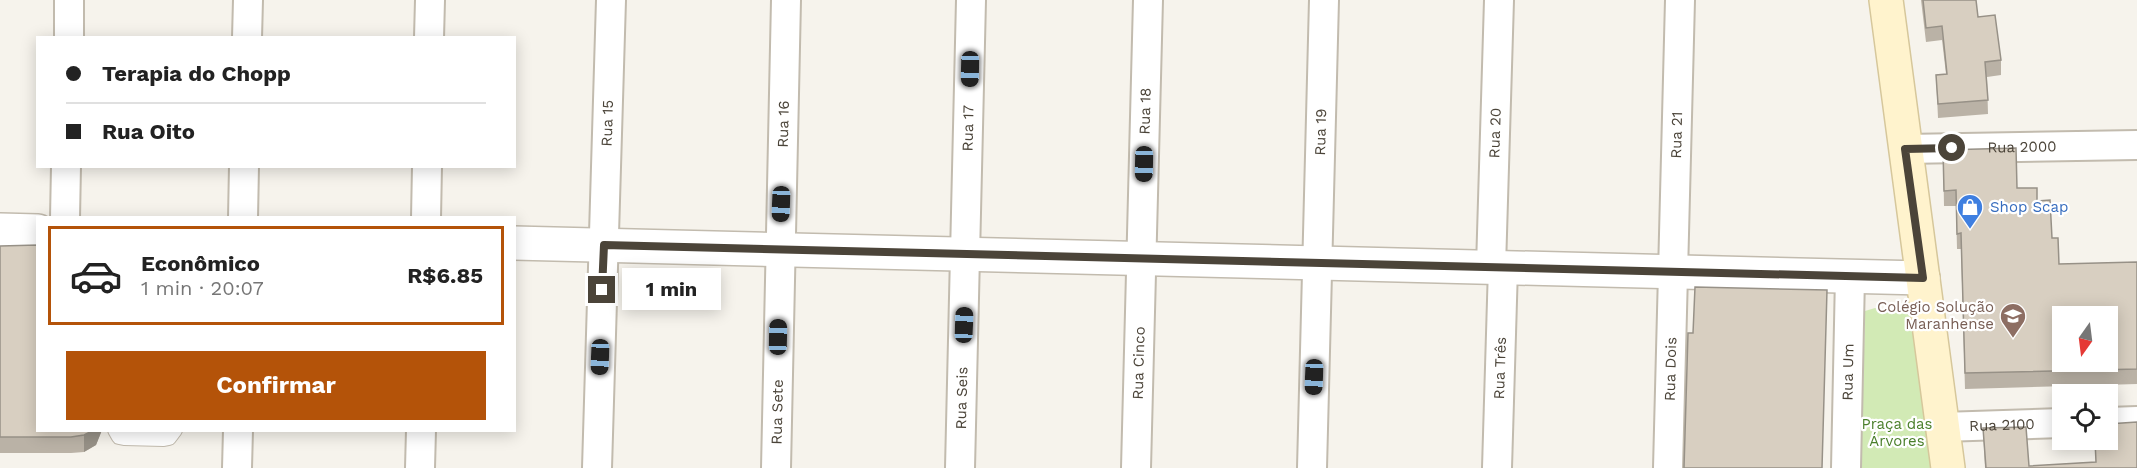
<!DOCTYPE html>
<html lang="pt">
<head>
<meta charset="utf-8">
<style>
  :root { --surface:#fff; --page:#f6f6f6; --text:#222; --muted:#767676; --line:#e0e0e0; --accent:#b45309 }
  body { margin:0; font-family:"Work Sans",sans-serif; background:var(--page); color:var(--text); height:100vh; display:flex; flex-direction:column; font-size:22px; white-space:nowrap }
  * { box-sizing:border-box; margin:0 }
  p { font-size:20px; color:var(--muted) }
  .icon { flex:none; width:33px; height:33px; fill:none; stroke:currentColor; stroke-width:2; stroke-linecap:round; stroke-linejoin:round }
  .map { position:relative; flex:1; overflow:hidden }
  .drawer { position:absolute; left:36px; top:216px; width:480px; height:216px; display:flex; flex-direction:column; background:var(--surface); border-radius:0px; box-shadow:0 3px 15px #0003 }
  .drawer>* { flex:none }
  .banner { position:absolute; left:36px; top:36px; width:480px; height:132px; border-radius:0px; box-shadow:0 3px 15px #0003; display:grid; align-content:center; height:132px; padding:0 30px; background:var(--surface) }
  .needle { width:39px; rotate:194deg }
  .controls { position:absolute; left:2052px; top:306px; display:grid; gap:12px }
  .controls a { display:grid; place-items:center; width:66px; height:66px; border-radius:0px; background:var(--surface); box-shadow:0 3px 15px #0003; font-size:30px }
  .end { position:absolute; width:27px; height:27px; margin:-14px; border:8px solid #4b4439; background:#fff; box-shadow:0 0 0 3px #fff }
  .from { border-radius:50% }
  .bubble { position:absolute; height:42px; border-radius:0px; background:var(--surface); box-shadow:0 3px 15px #0003; font-size:20px; font-weight:700; line-height:42px; text-align:center }
  .car { position:absolute; width:18px; height:36px; margin:-18px -9px; border-radius:8px; box-shadow:0 0 4px 2px #0007; background:linear-gradient(#222 24%,#8ab4d8 0 40%,#222 0 76%,#8ab4d8 0 86%,#222 0) }
  .banner b { display:flex; align-items:center; gap:21px; height:57px; font-size:22px }
  .banner b+b { border-top:2px solid var(--line) }
  .banner i { width:15px; height:15px; background:var(--text) }
  ul { padding:10px 0 0; list-style:none }
  li { display:flex; align-items:center; gap:18px; height:99px; margin:0 12px 9px; padding:0 18px; border:3px solid transparent; border-radius:0px }
  li div { flex:1 }
  li b { display:block; font-size:22px }
  li em { font-style:normal; font-weight:700 }
  li.on { border-color:var(--accent) }
  li>.icon { width:54px; height:54px; stroke-width:1.5 }
  .cta { display:flex; gap:12px; margin-top:auto; padding:12px 30px }
  .cta a { flex:1; height:69px; border-radius:0px; background:var(--accent); color:#fff; font-size:24px; font-weight:700; line-height:69px; text-align:center }
  .map>svg:first-child { display:block }
  .green { fill:#d2eab5 }
  .lines { fill:none; stroke-linecap:round; stroke-linejoin:round }
  .service-casing { stroke:#c2bbae; stroke-width:16 }
  .minor-casing { stroke:#c2bbae; stroke-width:32 }
  .tertiary-casing { stroke:#c2bbae; stroke-width:36 }
  .secondary-casing { stroke:#d6c79b; stroke-width:36 }
  .service { stroke:#fff; stroke-width:14 }
  .minor { stroke:#fff; stroke-width:28 }
  .tertiary { stroke:#fff; stroke-width:33 }
  .secondary { stroke:#fff3cd; stroke-width:33 }
  .wall { fill:#bab2a6 }
  .shaded-wall { fill:#979187 }
  .building { fill:#d8cfc1; stroke:#979187; stroke-width:1.5; fill-rule:evenodd }
  .route { stroke:#4b4439; stroke-width:8 }
  .labels { text-anchor:middle; dominant-baseline:central; stroke-width:4.5; stroke-linejoin:round; paint-order:stroke }
  .street-label { font-size:15px; fill:#4b4439; stroke:#fff }
  .shop-label { font-size:15px; fill:#366cbe; stroke:#fff; text-anchor:start }
  .education-label { font-size:15px; fill:#785e54; stroke:#fff; text-anchor:end }
  .park-label { font-size:15px; fill:#4a7f2a; stroke:#fff }
</style>
</head>
<body>
<div class="map">
<svg width="2137" height="468" viewBox="0 0 2137 468">
  <rect width="100%" height="100%" fill="#f6f3ec"/>
  <path class="green" d="M 1875,308 L 1904,311 L 1919,325 L 1936,468 L 1861,468 L 1865,311 Z"/>
  <g class="lines">
    <g class="service-casing">
      <path id="service" d="M 115,430 L 119,437 L 124,438 L 164,439 L 169,438 L 175,430"/>
    </g>
    <g class="minor-casing">
      <g id="minor">
        <path d="M 69,38 L 69,0"/>
        <path d="M 247,38 L 248,0"/>
        <path d="M 429,38 L 430,0"/>
        <path id="s1" d="M 1905,149 L 2137,145"/>
        <path d="M 65,218 L 66,166"/>
        <path d="M 243,218 L 244,166"/>
        <path d="M 426,218 L 427,166"/>
        <path id="s2" d="M 1491,267 L 1499,0"/>
        <path d="M 2108,422 L 2137,421"/>
        <path id="s3" d="M 1942,427 L 2062,423"/>
        <path d="M 237,468 L 238,430"/>
        <path d="M 420,468 L 421,430"/>
        <path id="s4" d="M 597,468 L 611,0"/>
        <path id="s5" d="M 776,468 L 786,0"/>
        <path id="s6" d="M 960,468 L 971,0"/>
        <path id="s7" d="M 1136,468 L 1148,0"/>
        <path id="s8" d="M 1312,468 L 1324,0"/>
        <path id="s9" d="M 1497,468 L 1503,267"/>
        <path id="s10" d="M 1668,468 L 1680,0"/>
        <path id="s11" d="M 1846,468 L 1850,276"/>
      </g>
    </g>
    <g class="tertiary-casing">
      <path id="tertiary" d="M 0,230 L 38,231
        M 514,243 L 1923,278"/>
    </g>
    <g class="secondary-casing">
      <path id="secondary" d="M 1886,0 L 1948,468"/>
    </g>
    <use href="#service" class="service"/>
    <use href="#minor" class="minor"/>
    <use href="#tertiary" class="tertiary"/>
    <use href="#secondary" class="secondary"/>
  </g>
  <path class="wall" d="M 1921,0 L 1976,0 L 1978,17 L 2001,60 L 2001,75 L 1987,77 L 1988,114 L 1938,118 L 1936,75 L 1946,74 L 1942,40 L 1926,42 Z
    M 1943,150 L 2017,188 L 2037,201 L 2052,238 L 2059,264 L 2137,262 L 2137,384 L 1965,389 L 1961,249 L 1957,249 L 1956,206 L 1944,206 Z
    M 0,246 L 15,246 L 102,430 L 96,445 L 84,452 L 71,453 L 0,453 Z
    M 1983,428 L 2029,466 L 2096,462 L 2094,440 L 2108,440 L 2137,468 L 1985,468 Z"/>
  <path class="shaded-wall" d="M 94,430 L 102,430 L 96,445 L 84,452 L 84,435 Z"/>
  <path class="building" d="M 1923,0 L 1976,0 L 1978,17 L 1995,15 L 2001,60 L 1985,62 L 1988,100 L 1938,104 L 1936,75 L 1947,74 L 1942,26 L 1926,28 Z
    M 2016,148 L 2017,188 L 2037,188 L 2037,201 L 2050,200 L 2052,238 L 2058,238 L 2059,264 L 2137,262 L 2137,369 L 1965,373 L 1961,233 L 1957,234 L 1956,190 L 1944,191 L 1943,150 ZM 2062,316 L 2108,316 L 2108,362 L 2062,362 Z
    M 38,245 L 38,430 L 94,430 L 84,435 L 71,437 L 0,437 L 0,246 Z
    M 1695,287 L 1827,290 L 1822,468 L 1684,468 L 1688,333 L 1693,333 Z
    M 2137,422 L 2137,468 L 1986,468 L 1983,428 L 2026,427 L 2029,466 L 2096,462 L 2095,440 L 2108,440 L 2108,424 Z"/>
  <g class="lines">
    <path class="route" d="M 602,290 L 604,245 L 1923,278 L 1905,149 L 1952,148"/>
  </g>
  <defs>
    <g id="shop-pin" transform="scale(1.35)"><path d="M0 17L-7.5 6A9.5 9.5 0 1 1 7.5 6Z" fill="#3f7fe0" stroke="#fff"/><path d="M-5-2.5h2.3a2.7 3.5 0 0 1 5.4 0H5L5.5 6h-11ZM-1.5-2.5h3a1.5 2.3 0 0 0-3 0Z" fill="#fff"/></g>
    <g id="school-pin" transform="scale(1.35)"><path d="M0 17L-7.5 6A9.5 9.5 0 1 1 7.5 6Z" fill="#8d6e63" stroke="#fff"/><path d="M0-5L7-2L0 1L-7-2ZM-4 1L0 2.5L4 1V4Q0 6-4 4Z" fill="#fff"/></g>
  </defs>
  <g fill-rule="evenodd">
    <use href="#shop-pin" x="1970" y="207"/>
    <use href="#school-pin" x="2013" y="316"/>
  </g>
  <g class="labels">
    <g class="street-label">
      <text stroke="none"><textPath href="#s7" startOffset="357">Rua 18</textPath></text>
      <text stroke="none"><textPath href="#s4" startOffset="345">Rua 15</textPath></text>
      <text stroke="none"><textPath href="#s5" startOffset="344">Rua 16</textPath></text>
      <text stroke="none"><textPath href="#s6" startOffset="340">Rua 17</textPath></text>
      <text stroke="none"><textPath href="#s8" startOffset="336">Rua 19</textPath></text>
      <text stroke="none"><textPath href="#s2" startOffset="134">Rua 20</textPath></text>
      <text stroke="none"><textPath href="#s10" startOffset="333">Rua 21</textPath></text>
      <text stroke="none"><textPath href="#s1" startOffset="117">Rua 2000</textPath></text>
      <text stroke="none"><textPath href="#s7" startOffset="105">Rua Cinco</textPath></text>
      <text stroke="none"><textPath href="#s9" startOffset="100">Rua Três</textPath></text>
      <text stroke="none"><textPath href="#s10" startOffset="99">Rua Dois</textPath></text>
      <text stroke="none"><textPath href="#s11" startOffset="96">Rua Um</textPath></text>
      <text stroke="none"><textPath href="#s6" startOffset="70">Rua Seis</textPath></text>
      <text stroke="none"><textPath href="#s5" startOffset="56">Rua Sete</textPath></text>
      <text stroke="none"><textPath href="#s3" startOffset="60">Rua 2100</textPath></text>
    </g>
    <g class="shop-label">
      <text x="1990" y="207">Shop Scap</text>
    </g>
    <g class="education-label">
      <text x="1994" y="307">Colégio Solução<tspan x="1994" dy="17">Maranhense</tspan></text>
    </g>
    <g class="park-label">
      <text x="1897" y="424">Praça das<tspan x="1897" dy="17">Árvores</tspan></text>
    </g>
  </g>
</svg>
<div class="controls">
<a><svg class="needle" viewBox="-14 -14 28 28"><path d="M0-13l5 13h-10z" fill="#e53935"/><path d="M0 13l5-13h-10z" fill="#767676"/></svg></a>
<a><svg class="icon" aria-label="locate" viewBox="0 0 24 24"><circle cx="12" cy="12" r="6"/><path d="M12 2v4M12 18v4M2 12h4M18 12h4"/></svg></a>
</div>
<i class="end from" style="left:1952px;top:148px"></i>
<i class="end" style="left:602px;top:290px"></i>
<div class="bubble" style="left:622px;top:268px;width:99px">1 min</div>
<i class="car" style="left:970px;top:69px;rotate:181deg"></i>
<i class="car" style="left:1144px;top:164px;rotate:181deg"></i>
<i class="car" style="left:781px;top:204px;rotate:182deg"></i>
<i class="car" style="left:964px;top:325px;rotate:2deg"></i>
<i class="car" style="left:778px;top:337px;rotate:1deg"></i>
<i class="car" style="left:600px;top:357px;rotate:182deg"></i>
<i class="car" style="left:1314px;top:377px;rotate:182deg"></i>
<div class="banner">
<b><i class="from"></i>Terapia do Chopp</b>
<b><i></i>Rua Oito</b>
</div>
<section class="drawer">
<ul>
<li class="on"><svg class="icon" aria-label="car" viewBox="0 0 24 24"><path d="M5 17H2v-5l4-1 3-4h7l3 4 3 1v5h-3M9 17h6M6 11h13"/><circle cx="7" cy="17" r="2"/><circle cx="17" cy="17" r="2"/></svg><div><b>Econômico</b><p>1 min · 20:07</p></div><em>R$6.85</em></li>
</ul>
<div class="cta"><a>Confirmar</a></div>
</section>
</div>
</body>
</html>
